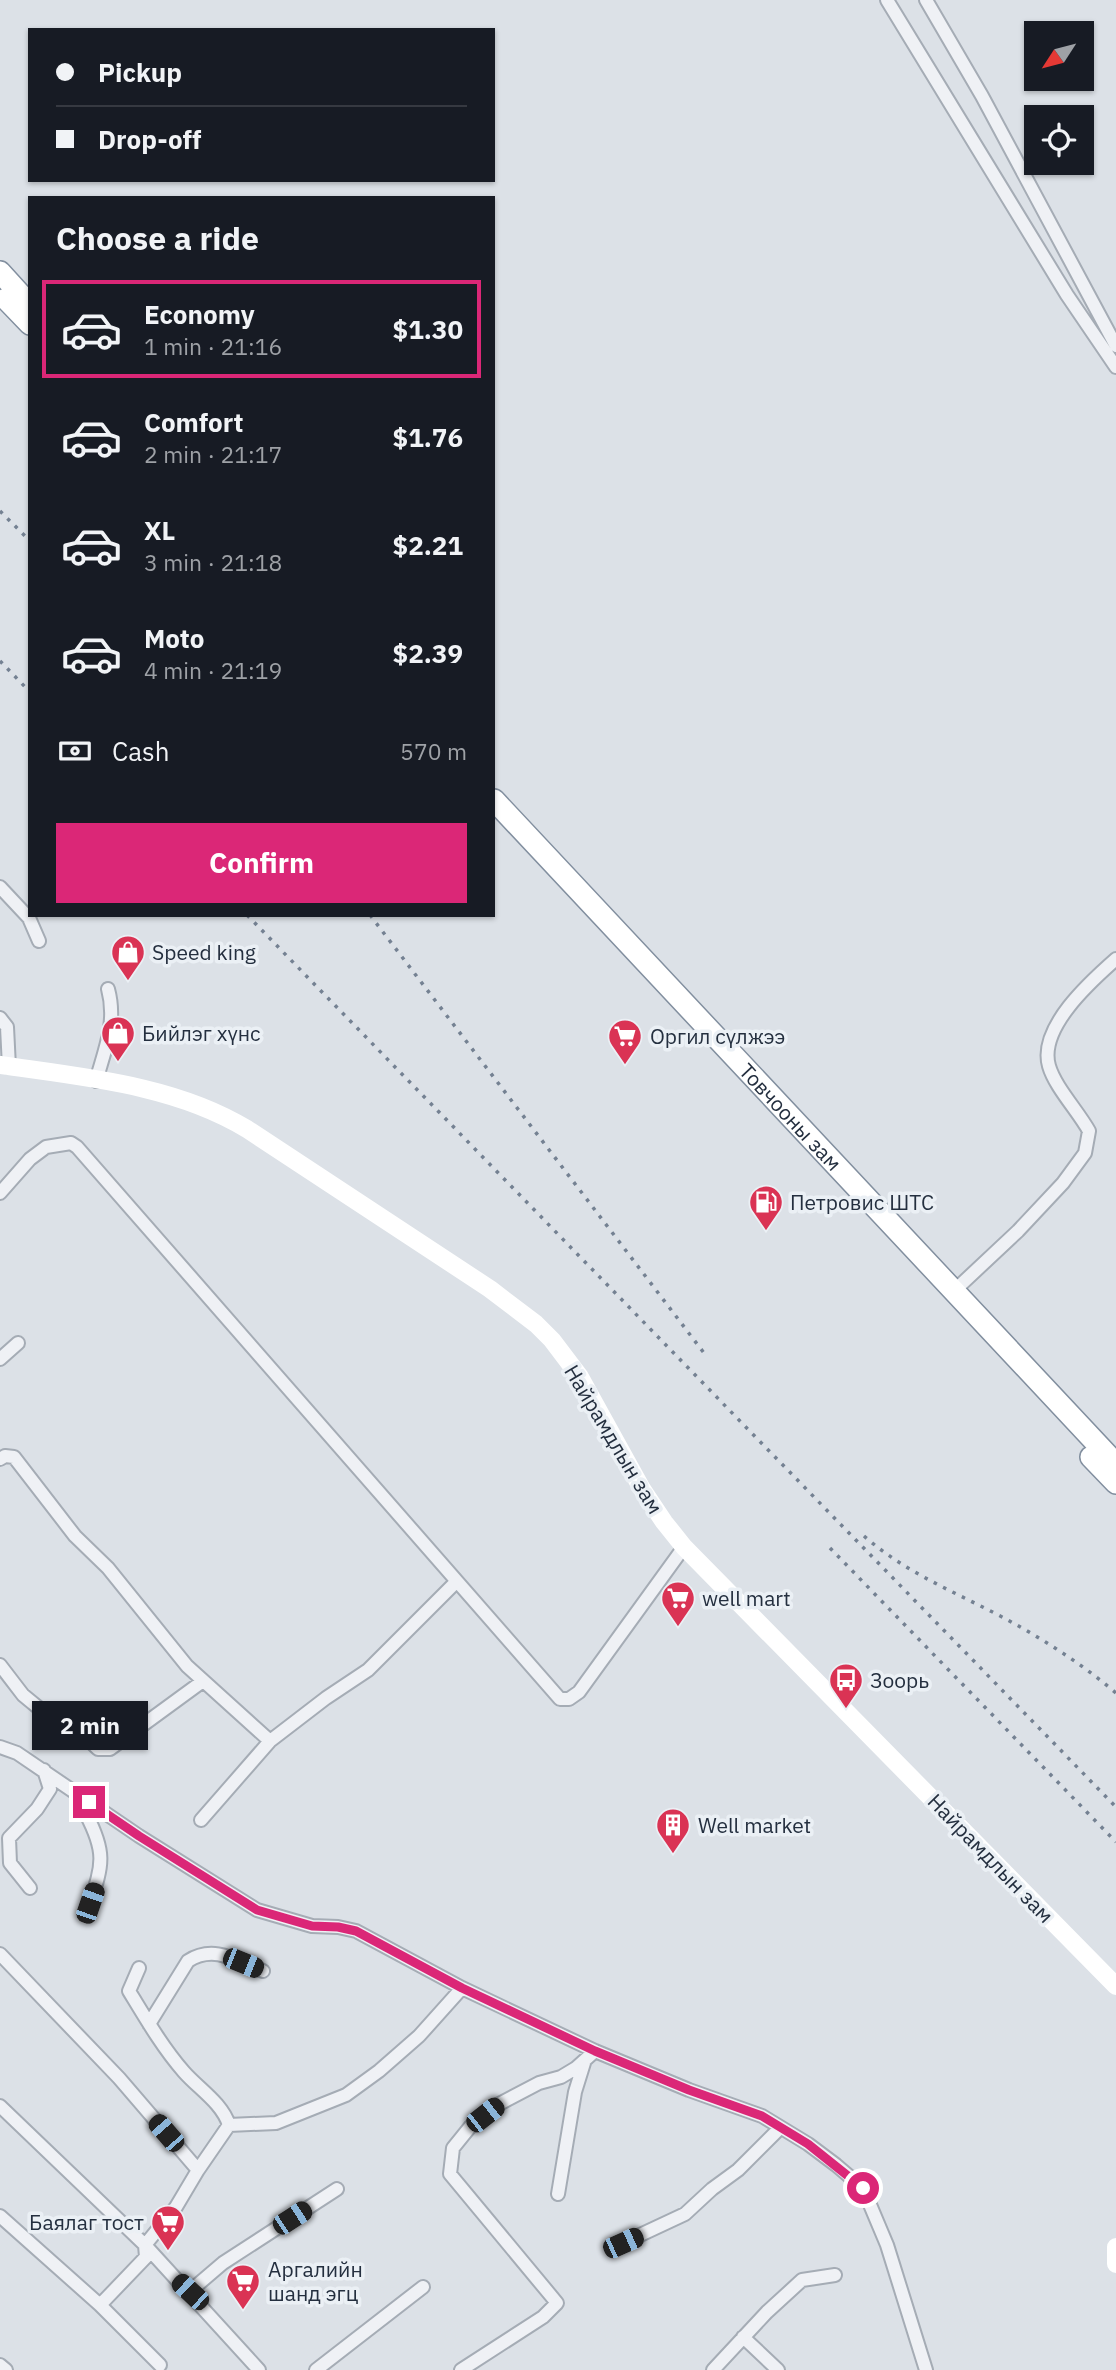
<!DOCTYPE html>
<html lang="en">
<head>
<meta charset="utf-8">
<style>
  :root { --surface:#171b24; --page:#20242c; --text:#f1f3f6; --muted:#9ea1a6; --line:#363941; --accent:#db2777 }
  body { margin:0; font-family:"IBM Plex Sans",sans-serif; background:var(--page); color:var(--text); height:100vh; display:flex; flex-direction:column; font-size:26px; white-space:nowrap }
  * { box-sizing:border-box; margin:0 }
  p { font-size:23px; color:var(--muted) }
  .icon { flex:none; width:38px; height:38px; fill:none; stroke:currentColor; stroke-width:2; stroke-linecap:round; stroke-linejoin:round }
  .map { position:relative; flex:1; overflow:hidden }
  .panel { position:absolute; left:28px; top:196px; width:467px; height:721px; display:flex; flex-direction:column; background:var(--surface); border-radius:0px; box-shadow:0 2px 5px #0004 }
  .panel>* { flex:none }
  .banner { position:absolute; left:28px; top:28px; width:467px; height:154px; border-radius:0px; box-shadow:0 2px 5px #0004; display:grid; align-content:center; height:154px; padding:0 28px; background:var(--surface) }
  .needle { width:46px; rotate:234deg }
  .controls { position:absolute; left:1024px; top:21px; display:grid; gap:14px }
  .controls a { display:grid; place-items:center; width:70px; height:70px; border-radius:0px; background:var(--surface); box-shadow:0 2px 5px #0004; font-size:35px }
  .end { position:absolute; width:32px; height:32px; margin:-16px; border:9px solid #db2777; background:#fff; box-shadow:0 0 0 4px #fff }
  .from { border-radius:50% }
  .bubble { position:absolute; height:49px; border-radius:0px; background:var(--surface); box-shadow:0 2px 5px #0004; font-size:23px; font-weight:700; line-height:49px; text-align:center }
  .car { position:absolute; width:21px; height:42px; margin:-21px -10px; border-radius:9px; box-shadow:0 0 5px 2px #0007; background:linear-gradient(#222 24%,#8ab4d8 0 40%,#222 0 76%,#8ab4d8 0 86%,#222 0) }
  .banner b { display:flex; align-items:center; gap:24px; height:66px; font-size:26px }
  .banner b+b { border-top:2px solid var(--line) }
  .banner i { width:18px; height:18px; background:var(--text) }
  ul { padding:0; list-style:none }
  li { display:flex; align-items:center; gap:21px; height:98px; margin:0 14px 10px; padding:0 14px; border:4px solid transparent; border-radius:0px }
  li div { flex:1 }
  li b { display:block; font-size:26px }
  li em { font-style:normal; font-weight:700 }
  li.active { border-color:var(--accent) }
  li>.icon { width:63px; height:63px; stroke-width:1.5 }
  h2 { padding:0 28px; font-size:32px; line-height:84px }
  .pay { display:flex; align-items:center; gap:18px; height:77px; padding:0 28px; font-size:26px }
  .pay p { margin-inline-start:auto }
  .primary-button { display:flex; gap:14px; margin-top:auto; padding:14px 28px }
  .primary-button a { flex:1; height:80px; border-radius:0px; background:var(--accent); color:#fff; font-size:28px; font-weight:700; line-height:80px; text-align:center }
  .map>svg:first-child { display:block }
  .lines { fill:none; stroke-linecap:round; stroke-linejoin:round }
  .street-casing { stroke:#a5acb5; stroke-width:16 }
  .highway-casing { stroke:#828f9f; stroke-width:24 }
  .street { stroke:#eff1f5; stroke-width:12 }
  .secondary { stroke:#fff; stroke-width:18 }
  .highway { stroke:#fff; stroke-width:21 }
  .rail { stroke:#748192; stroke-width:3.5; stroke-dasharray:3.5 7; stroke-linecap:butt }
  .route { stroke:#db2777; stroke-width:9 }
  .labels { text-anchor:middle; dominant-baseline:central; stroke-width:7; stroke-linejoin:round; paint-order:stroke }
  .poi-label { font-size:21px; fill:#242f3f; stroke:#ebf0f5; text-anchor:start }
  .street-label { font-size:21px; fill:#242f3f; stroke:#ebf0f5 }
</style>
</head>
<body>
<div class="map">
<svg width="1116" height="2370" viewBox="0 0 1116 2370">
  <rect width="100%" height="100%" fill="#dce1e7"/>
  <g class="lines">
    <g class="street-casing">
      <path id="street" d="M 887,0 L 1067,295 L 1116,367
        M 926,0 L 982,96 L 1116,346
        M 0,887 L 29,918 L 39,941
        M 0,1018 L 7,1027 L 9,1067
        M 96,1081 C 105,1049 117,1022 108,989
        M 0,1193 L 30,1159 L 46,1147 L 71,1143 L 77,1147 L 560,1699 L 569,1699 L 579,1692 L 684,1547
        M 954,1291 L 1018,1231 L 1063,1183 L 1085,1153 L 1089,1131 C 1078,1111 1055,1087 1049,1066 C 1038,1028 1091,981 1116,959
        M 0,1359 L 18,1343
        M 0,1459 L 5,1456 L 14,1457 L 75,1536 L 108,1568 L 187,1666 L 270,1741 L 201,1820
        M 0,1665 L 23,1695 L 40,1709 L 62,1715 L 98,1749 L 110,1749 L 203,1681
        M 270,1741 L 326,1698 L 368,1670 L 456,1582
        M 0,1747 L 17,1753 L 139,1836 L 257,1910 L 312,1926 L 338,1927 L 356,1931 L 462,1988 L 595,2051 L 689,2090 L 762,2116 L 808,2144 L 836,2165 L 863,2188 L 887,2245 L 926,2370
        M 89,1802 L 86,1814 C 106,1852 103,1864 90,1903
        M 30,1888 L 10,1863 L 9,1838 L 37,1809 L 50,1789 L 44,1770
        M 0,1954 L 119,2078 L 198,2170 L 176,2207 L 145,2245 L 259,2370
        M 139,1968 L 129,1991 C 146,2019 163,2048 184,2072 C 199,2089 222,2103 229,2125 L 198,2170
        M 149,2024 L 188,1961 C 214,1944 237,1961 263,1971
        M 0,2106 L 145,2245 L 146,2257 L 100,2305 L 0,2216
        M 229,2125 L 276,2123 L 346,2095 L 379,2071 L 419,2036 L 462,1988
        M 558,2194 L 575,2092 L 584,2063
        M 623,2243 L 685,2214 L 712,2189 L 738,2170 L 780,2128
        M 189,2292 L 223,2263 L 337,2189
        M 100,2305 L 160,2365
        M 743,2337 L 778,2370
        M 0,2365 L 6,2370
        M 316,2370 L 423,2287
        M 461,2370 L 543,2317 L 557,2303 L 450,2174 L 453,2148 L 470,2127 L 499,2104 L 539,2083 L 561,2077 L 576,2068 L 595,2051
        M 713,2370 L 767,2312 L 802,2280 L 835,2275"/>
    </g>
    <g class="highway-casing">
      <g id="highway">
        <path d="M 0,272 L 30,305"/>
        <path d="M 6,299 L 30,324"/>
        <path id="s1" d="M 494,800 L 1116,1464"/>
        <path d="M 1091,1457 L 1116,1483"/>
      </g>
    </g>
    <use href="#street" class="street"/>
    <path class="secondary" d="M 0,1065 C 83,1077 175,1085 247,1129 L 490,1289 L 536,1324 L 552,1340 L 580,1377 L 642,1489 L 664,1522 L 684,1547 L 1116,1986
      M 1116,2247 L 1116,2264"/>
    <use href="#highway" class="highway"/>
    <path class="rail" d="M 0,511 L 30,541
      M 0,661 L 30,692
      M 247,915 L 1116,1807
      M 370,915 L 704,1353
      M 864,1536 C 906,1573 955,1592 1004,1618 C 1043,1639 1082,1664 1116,1693
      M 830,1548 L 1116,1842"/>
  </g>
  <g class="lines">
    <path class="route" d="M 89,1802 L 139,1836 L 257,1910 L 312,1926 L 338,1927 L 356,1931 L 462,1988 L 595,2051 L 689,2090 L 762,2116 L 808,2144 L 863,2188"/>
  </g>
  <defs>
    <g id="shop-pin" transform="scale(1.75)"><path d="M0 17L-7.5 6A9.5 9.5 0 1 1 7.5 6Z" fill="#da3354" stroke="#ebf0f5"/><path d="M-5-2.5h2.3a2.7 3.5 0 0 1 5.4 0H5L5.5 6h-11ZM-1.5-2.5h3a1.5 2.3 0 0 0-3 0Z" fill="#fff"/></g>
    <g id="supermarket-pin" transform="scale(1.75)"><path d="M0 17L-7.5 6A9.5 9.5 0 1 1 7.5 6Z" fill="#da3354" stroke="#ebf0f5"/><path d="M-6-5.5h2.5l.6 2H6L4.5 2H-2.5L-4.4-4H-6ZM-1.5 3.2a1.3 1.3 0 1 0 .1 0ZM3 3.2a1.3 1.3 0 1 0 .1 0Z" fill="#fff"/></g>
    <g id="fuel-pin" transform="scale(1.75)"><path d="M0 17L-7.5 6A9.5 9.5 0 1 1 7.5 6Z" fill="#da3354" stroke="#ebf0f5"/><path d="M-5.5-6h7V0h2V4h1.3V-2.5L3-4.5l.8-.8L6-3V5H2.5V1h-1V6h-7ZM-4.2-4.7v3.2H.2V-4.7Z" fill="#fff"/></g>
    <g id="bus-pin" transform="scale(1.75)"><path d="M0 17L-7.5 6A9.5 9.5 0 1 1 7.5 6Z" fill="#da3354" stroke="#ebf0f5"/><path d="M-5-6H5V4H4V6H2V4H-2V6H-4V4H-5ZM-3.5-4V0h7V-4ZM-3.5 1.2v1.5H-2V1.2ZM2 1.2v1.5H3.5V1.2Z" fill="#fff"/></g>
    <g id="building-pin" transform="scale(1.75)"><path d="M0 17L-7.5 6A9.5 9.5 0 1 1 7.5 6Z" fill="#da3354" stroke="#ebf0f5"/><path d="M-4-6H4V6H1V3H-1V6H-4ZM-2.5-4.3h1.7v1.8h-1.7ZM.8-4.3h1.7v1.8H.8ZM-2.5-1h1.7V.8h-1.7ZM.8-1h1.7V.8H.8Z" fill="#fff"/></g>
  </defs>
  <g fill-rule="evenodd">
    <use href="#shop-pin" x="128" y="952"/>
    <use href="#shop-pin" x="118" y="1033"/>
    <use href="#supermarket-pin" x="625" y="1036"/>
    <use href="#fuel-pin" x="766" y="1202"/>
    <use href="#supermarket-pin" x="678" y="1598"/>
    <use href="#bus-pin" x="846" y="1680"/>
    <use href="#building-pin" x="673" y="1825"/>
    <use href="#supermarket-pin" x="168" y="2222"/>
    <use href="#supermarket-pin" x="243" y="2281"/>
  </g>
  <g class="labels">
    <g class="poi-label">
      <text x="152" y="952">Speed king</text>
      <text x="142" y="1033">Бийлэг хүнс</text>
      <text x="650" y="1036">Оргил сүлжээ</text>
      <text x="790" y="1202">Петровис ШТС</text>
      <text x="702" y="1598">well mart</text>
      <text x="870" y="1680">Зоорь</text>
      <text x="698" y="1825">Well market</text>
      <text x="144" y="2222" text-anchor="end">Баялаг тост</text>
      <text x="268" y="2269">Аргалийн<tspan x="268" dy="24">шанд эгц</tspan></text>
    </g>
    <g class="street-label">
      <text stroke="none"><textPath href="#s1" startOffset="434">Товчооны зам</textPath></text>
      <text transform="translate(614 1439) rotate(59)">Найрамдлын зам</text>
      <text transform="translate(991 1858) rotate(46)">Найрамдлын зам</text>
    </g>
  </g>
</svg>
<div class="controls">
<a><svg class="needle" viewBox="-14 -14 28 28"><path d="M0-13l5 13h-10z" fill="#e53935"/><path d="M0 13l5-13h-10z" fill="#9ea1a6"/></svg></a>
<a><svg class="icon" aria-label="locate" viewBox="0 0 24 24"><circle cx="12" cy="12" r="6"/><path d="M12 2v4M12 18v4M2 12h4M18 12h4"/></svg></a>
</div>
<i class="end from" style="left:863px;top:2188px"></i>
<i class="end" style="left:89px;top:1802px"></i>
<div class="bubble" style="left:32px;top:1701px;width:116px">2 min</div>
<i class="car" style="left:90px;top:1903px;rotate:19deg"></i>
<i class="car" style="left:243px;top:1963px;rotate:112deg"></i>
<i class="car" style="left:485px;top:2115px;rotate:52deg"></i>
<i class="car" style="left:166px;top:2133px;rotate:319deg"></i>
<i class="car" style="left:292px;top:2218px;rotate:57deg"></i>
<i class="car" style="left:623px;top:2243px;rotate:66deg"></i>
<i class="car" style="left:190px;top:2292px;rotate:313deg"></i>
<div class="banner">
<b><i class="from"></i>Pickup</b>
<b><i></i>Drop-off</b>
</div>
<section class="panel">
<h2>Choose a ride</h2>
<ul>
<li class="active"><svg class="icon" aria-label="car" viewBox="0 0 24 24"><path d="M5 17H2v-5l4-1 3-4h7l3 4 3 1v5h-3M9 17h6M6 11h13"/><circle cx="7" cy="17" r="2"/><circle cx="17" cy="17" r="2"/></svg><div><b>Economy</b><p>1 min · 21:16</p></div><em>$1.30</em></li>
<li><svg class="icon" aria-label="car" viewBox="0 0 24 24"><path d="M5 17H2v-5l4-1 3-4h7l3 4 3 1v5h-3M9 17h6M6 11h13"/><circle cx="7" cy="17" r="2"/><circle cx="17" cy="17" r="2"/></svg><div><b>Comfort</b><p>2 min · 21:17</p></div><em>$1.76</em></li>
<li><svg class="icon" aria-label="car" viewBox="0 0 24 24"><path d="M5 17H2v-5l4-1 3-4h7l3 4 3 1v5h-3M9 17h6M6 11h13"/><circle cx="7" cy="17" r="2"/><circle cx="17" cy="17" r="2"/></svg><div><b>XL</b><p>3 min · 21:18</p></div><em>$2.21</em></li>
<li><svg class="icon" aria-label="car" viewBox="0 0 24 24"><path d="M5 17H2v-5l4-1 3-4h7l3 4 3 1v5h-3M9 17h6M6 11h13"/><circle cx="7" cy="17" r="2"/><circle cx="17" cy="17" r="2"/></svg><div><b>Moto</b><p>4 min · 21:19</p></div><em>$2.39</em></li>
</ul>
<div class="pay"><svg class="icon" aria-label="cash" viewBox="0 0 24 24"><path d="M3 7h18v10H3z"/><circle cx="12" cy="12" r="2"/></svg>Cash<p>570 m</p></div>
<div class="primary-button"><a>Confirm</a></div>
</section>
</div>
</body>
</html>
